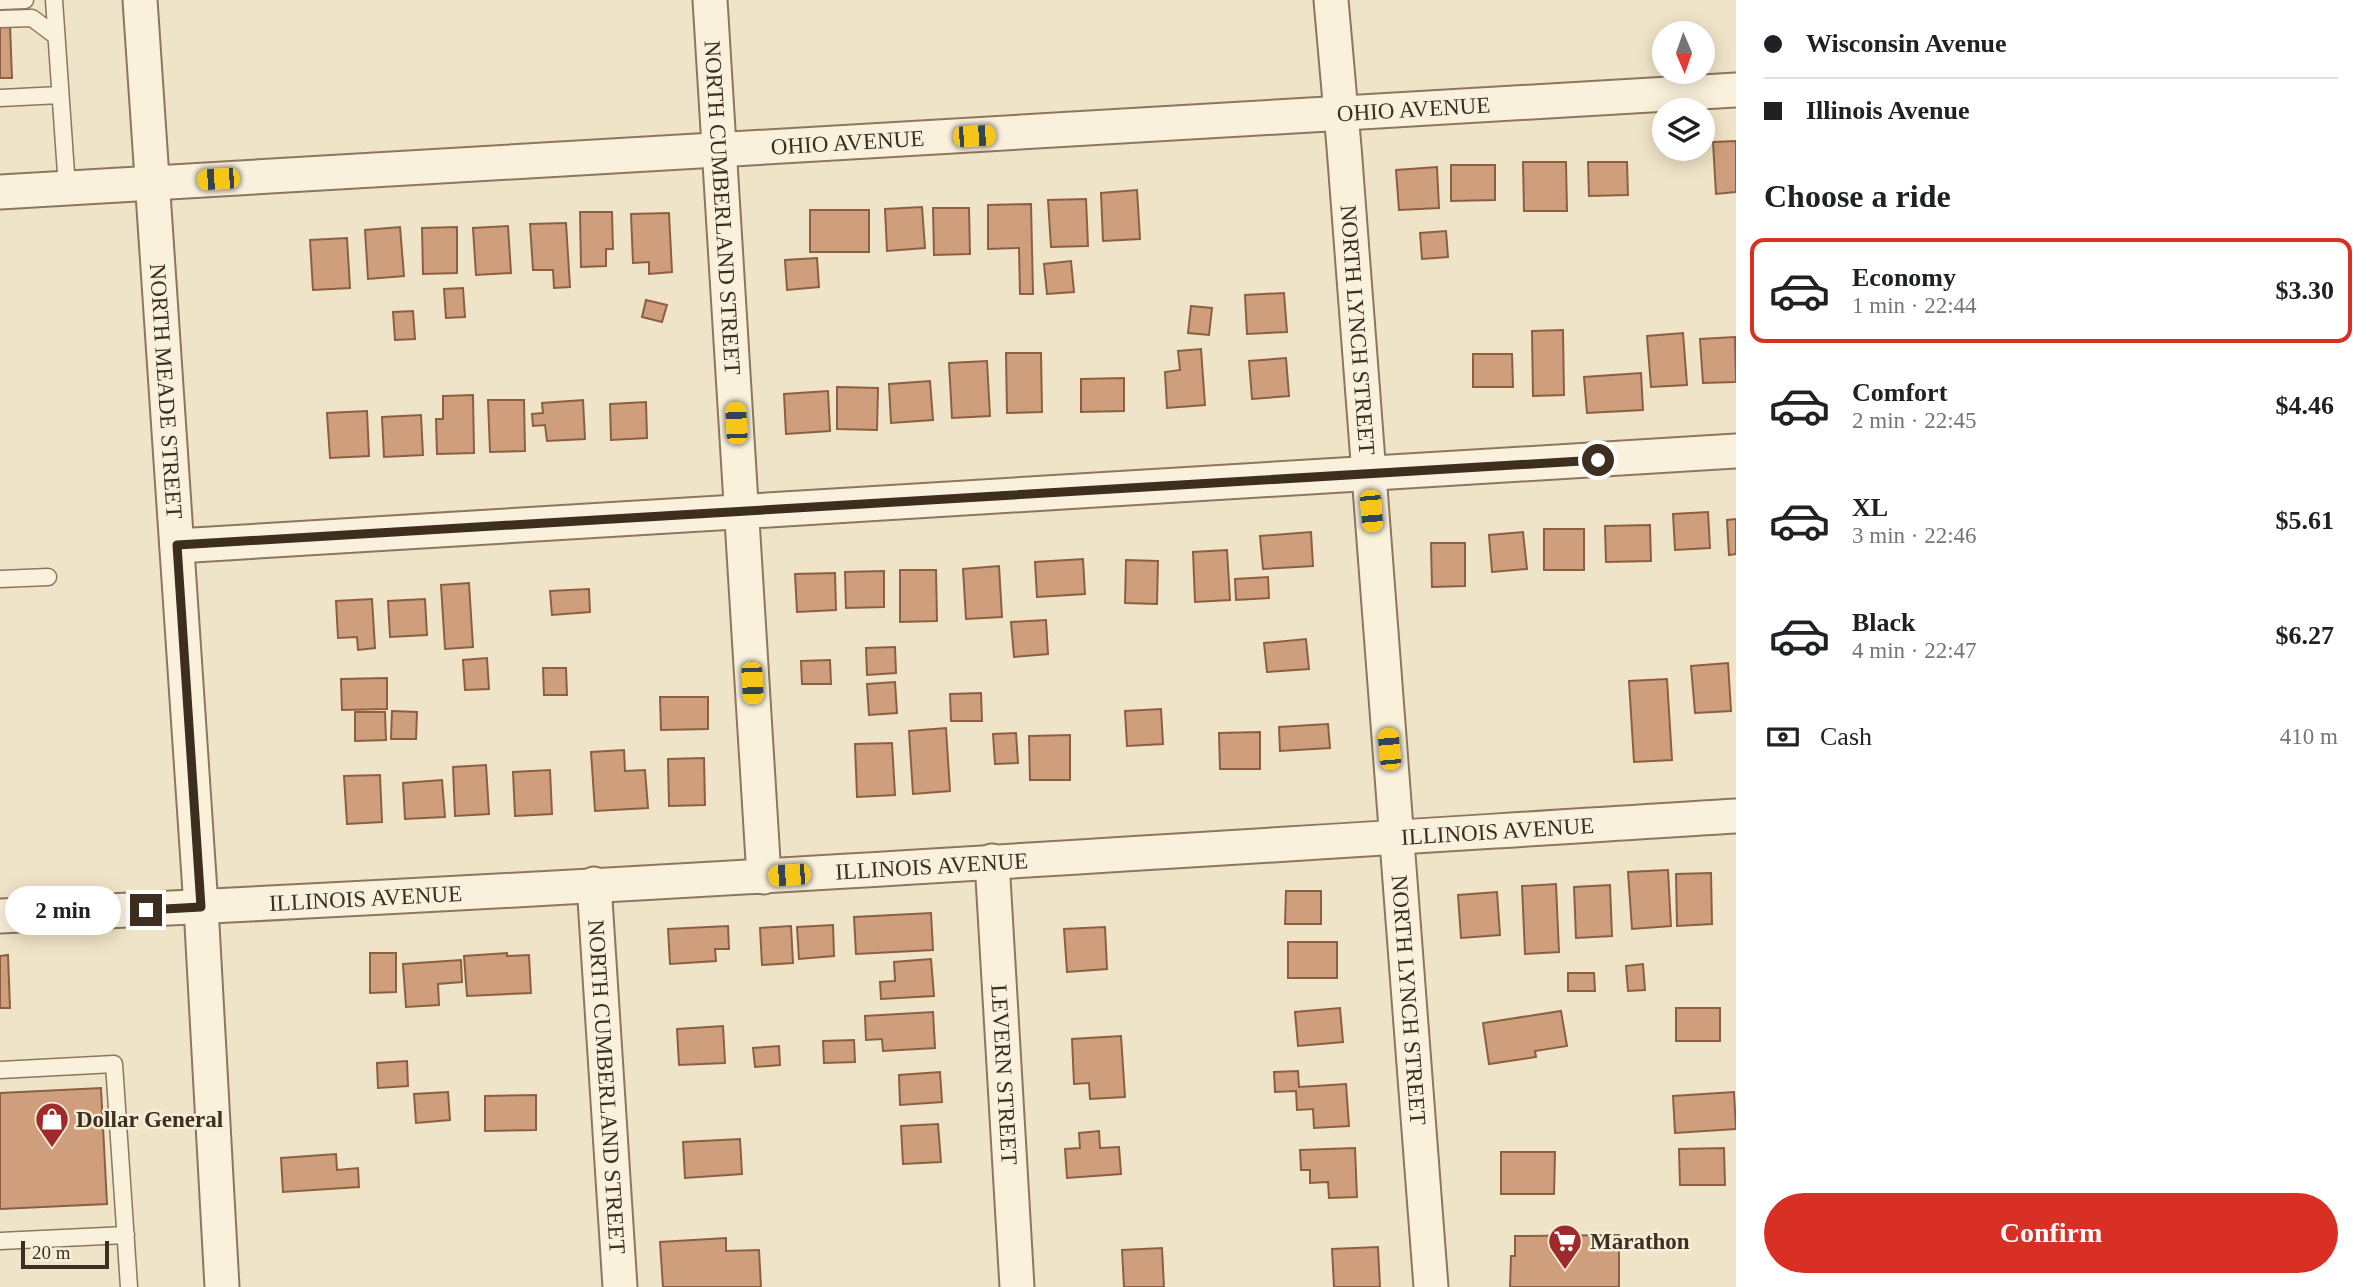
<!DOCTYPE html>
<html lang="en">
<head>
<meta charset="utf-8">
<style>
  :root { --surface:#fff; --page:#f6f6f6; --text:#202124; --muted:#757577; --line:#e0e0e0; --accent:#d93025 }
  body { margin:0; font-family:"Times New Roman",serif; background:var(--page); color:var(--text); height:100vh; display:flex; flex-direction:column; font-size:26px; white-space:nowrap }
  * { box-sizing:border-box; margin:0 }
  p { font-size:23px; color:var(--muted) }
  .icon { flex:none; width:38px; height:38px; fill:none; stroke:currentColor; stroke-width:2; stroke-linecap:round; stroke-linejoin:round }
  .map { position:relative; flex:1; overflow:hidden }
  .side { display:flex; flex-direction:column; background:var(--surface); width:630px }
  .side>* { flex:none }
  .banner { display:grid; align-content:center; height:154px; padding:0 28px; background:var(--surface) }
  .needle { width:46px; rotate:178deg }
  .tools { position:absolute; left:1652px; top:21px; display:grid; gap:14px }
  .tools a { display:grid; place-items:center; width:63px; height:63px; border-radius:50%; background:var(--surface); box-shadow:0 4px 18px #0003; font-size:35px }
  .scale { position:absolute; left:21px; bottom:18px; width:88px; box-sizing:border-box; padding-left:7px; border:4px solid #3d2e20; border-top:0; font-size:19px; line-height:24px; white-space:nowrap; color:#3d2e20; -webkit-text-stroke:5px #f7eed8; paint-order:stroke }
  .end { position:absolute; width:32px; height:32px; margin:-16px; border:9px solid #3d2e20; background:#fff; box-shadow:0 0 0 4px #fff }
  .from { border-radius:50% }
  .bubble { position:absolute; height:49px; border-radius:24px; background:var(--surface); box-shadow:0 4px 18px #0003; font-size:23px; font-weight:700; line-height:49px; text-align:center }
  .car { position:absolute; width:21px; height:42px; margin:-21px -10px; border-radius:9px; box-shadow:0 0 5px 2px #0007; background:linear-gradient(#f5c518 24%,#345 0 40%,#f5c518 0 76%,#345 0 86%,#f5c518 0) }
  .banner b { display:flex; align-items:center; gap:24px; height:66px; font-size:26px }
  .banner b+b { border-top:2px solid var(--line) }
  .banner i { width:18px; height:18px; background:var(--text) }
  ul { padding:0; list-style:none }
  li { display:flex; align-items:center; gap:21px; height:105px; margin:0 14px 10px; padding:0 14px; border:4px solid transparent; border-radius:14px }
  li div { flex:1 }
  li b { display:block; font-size:26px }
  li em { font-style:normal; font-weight:700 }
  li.current { border-color:var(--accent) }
  li>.icon { width:63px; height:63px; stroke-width:1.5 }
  h2 { padding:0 28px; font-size:32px; line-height:84px }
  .pay { display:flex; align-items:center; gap:18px; height:77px; padding:0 28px; font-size:26px }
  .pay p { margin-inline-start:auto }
  .action { display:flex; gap:14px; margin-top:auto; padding:14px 28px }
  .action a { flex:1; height:80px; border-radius:42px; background:var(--accent); color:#fff; font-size:28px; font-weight:700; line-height:80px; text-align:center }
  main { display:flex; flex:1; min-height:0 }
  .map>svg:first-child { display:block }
  .building { fill:#cf9f7d; stroke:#8d5f41; stroke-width:2 }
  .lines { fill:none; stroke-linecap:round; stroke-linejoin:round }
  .lane-casing { stroke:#8d765c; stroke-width:19 }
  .street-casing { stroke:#8d765c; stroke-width:37 }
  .lane { stroke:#faf1dc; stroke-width:16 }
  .street { stroke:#faf1dc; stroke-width:33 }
  .route { stroke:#3d2e20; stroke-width:9 }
  .labels { text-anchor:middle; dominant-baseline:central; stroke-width:5; stroke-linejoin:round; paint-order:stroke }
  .street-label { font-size:23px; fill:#3d2e20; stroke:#f7eed8 }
  .poi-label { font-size:23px; font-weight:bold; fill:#3d2e20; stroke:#f7eed8; text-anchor:start }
</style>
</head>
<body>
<main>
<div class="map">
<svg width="1736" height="1287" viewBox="0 0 1736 1287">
  <rect width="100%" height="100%" fill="#f0e4c8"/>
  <path class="building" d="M 10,25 L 12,78 L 0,78 L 0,26 Z
    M 1736,141 L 1736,192 L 1716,194 L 1713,142 Z
    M 1523,162 L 1566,162 L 1567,211 L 1524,211 Z
    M 1588,162 L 1627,162 L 1628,195 L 1589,196 Z
    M 1451,165 L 1495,165 L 1495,200 L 1451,201 Z
    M 1437,167 L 1439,208 L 1399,210 L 1396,170 Z
    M 1137,190 L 1140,239 L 1103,241 L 1101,193 Z
    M 1086,199 L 1088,246 L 1051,247 L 1048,200 Z
    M 1031,204 L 1033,294 L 1020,294 L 1019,248 L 988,249 L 988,205 Z
    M 922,207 L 925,248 L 887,251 L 885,209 Z
    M 933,208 L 969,208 L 970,254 L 934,255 Z
    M 810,210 L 869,210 L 869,252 L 810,252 Z
    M 580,212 L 612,212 L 613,249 L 606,249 L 606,266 L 581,267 Z
    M 669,213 L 672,272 L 649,274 L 649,262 L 633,263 L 631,214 Z
    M 566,223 L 570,287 L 554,288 L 553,270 L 533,270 L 530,224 Z
    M 508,226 L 511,273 L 476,275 L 473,228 Z
    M 400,227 L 404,276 L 368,279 L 365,230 Z
    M 457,227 L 457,273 L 423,274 L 422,228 Z
    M 1446,231 L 1448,257 L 1422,259 L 1420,233 Z
    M 347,238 L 350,288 L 313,290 L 310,240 Z
    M 817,258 L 819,287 L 787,290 L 785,260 Z
    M 1071,261 L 1074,292 L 1047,294 L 1044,264 Z
    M 463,288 L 465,317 L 446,318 L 444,289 Z
    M 1284,293 L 1287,332 L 1247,334 L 1245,295 Z
    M 646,300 L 667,305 L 662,322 L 642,317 Z
    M 1191,306 L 1212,308 L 1209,335 L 1188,333 Z
    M 413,311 L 415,339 L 395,340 L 393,312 Z
    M 1563,330 L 1564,395 L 1533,396 L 1532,331 Z
    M 1683,333 L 1687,385 L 1651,387 L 1647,336 Z
    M 1735,337 L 1736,382 L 1703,383 L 1700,339 Z
    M 1201,349 L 1205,405 L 1167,408 L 1165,372 L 1180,370 L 1178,351 Z
    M 1006,353 L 1041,353 L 1042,412 L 1007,413 Z
    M 1473,354 L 1512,354 L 1513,387 L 1473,387 Z
    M 1286,358 L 1289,396 L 1252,399 L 1249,361 Z
    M 987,361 L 990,416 L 952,418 L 949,363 Z
    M 1641,373 L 1643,410 L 1587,413 L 1584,377 Z
    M 1124,378 L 1124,411 L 1081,412 L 1081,379 Z
    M 930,381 L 933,420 L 891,423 L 889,384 Z
    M 837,387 L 878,388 L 877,430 L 837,429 Z
    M 828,391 L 830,431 L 786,434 L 784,394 Z
    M 473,395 L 474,453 L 437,454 L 436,419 L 443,419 L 443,396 Z
    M 488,400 L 524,400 L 525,451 L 490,452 Z
    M 583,400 L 585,439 L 547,441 L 545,425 L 533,426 L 532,414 L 543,413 L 542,403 Z
    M 646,402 L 647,438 L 611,440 L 610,404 Z
    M 367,411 L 369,456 L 330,458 L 327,413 Z
    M 421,415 L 423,455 L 384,457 L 382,417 Z
    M 1708,512 L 1710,548 L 1675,550 L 1673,514 Z
    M 1736,519 L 1736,554 L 1729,555 L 1727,520 Z
    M 1650,525 L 1651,561 L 1606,562 L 1605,526 Z
    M 1544,529 L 1584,529 L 1584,570 L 1544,570 Z
    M 1311,532 L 1313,566 L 1263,569 L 1260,536 Z
    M 1523,532 L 1527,569 L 1492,572 L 1489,535 Z
    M 1431,543 L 1465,543 L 1465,586 L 1432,587 Z
    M 1227,550 L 1230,600 L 1195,602 L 1193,552 Z
    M 1083,559 L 1085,594 L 1037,597 L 1035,562 Z
    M 1126,560 L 1158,561 L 1157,604 L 1125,603 Z
    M 999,566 L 1002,617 L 966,619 L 963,569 Z
    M 900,570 L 936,570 L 937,621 L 900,622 Z
    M 884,571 L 884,607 L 846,608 L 845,572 Z
    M 835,573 L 836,610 L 797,612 L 795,574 Z
    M 1268,577 L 1269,598 L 1236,600 L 1235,579 Z
    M 469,583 L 473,647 L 445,649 L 441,585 Z
    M 589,589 L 590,612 L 552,615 L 550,591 Z
    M 372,599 L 375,648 L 358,650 L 357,637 L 338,638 L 336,601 Z
    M 425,599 L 427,635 L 390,637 L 388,601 Z
    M 1046,620 L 1048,654 L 1014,657 L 1011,622 Z
    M 1306,639 L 1309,669 L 1267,672 L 1264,643 Z
    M 895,647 L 896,673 L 867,675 L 866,648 Z
    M 487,658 L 489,689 L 465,690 L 463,660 Z
    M 830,660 L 831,684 L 802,684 L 801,661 Z
    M 1728,663 L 1731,711 L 1695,713 L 1691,666 Z
    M 543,668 L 566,668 L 567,695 L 544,695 Z
    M 387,678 L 387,709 L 342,710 L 341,679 Z
    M 1667,679 L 1672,760 L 1634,762 L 1629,681 Z
    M 895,682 L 897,713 L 869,715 L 867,684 Z
    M 981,693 L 982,721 L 951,721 L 950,694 Z
    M 660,697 L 708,697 L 708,729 L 661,730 Z
    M 1161,709 L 1163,744 L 1127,746 L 1125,711 Z
    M 392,711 L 417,712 L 416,739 L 391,739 Z
    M 355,712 L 385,712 L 386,740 L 355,741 Z
    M 1328,724 L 1330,748 L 1280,751 L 1279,727 Z
    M 946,728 L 950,791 L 913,794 L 909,731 Z
    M 1260,732 L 1260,769 L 1220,769 L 1219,733 Z
    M 1016,733 L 1018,763 L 995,764 L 993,734 Z
    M 1070,735 L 1070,780 L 1030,780 L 1029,736 Z
    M 892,743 L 895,795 L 857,797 L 855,744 Z
    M 624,750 L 625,771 L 645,770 L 648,808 L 595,811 L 591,752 Z
    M 704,758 L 705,805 L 669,806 L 668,759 Z
    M 486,765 L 489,814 L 455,816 L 453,767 Z
    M 550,770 L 552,814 L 515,816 L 513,772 Z
    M 380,775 L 382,822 L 347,824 L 344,776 Z
    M 442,780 L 445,817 L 405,819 L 403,783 Z
    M 1668,870 L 1671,926 L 1632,929 L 1628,872 Z
    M 1711,873 L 1712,924 L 1677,926 L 1676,874 Z
    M 1556,884 L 1559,952 L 1525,954 L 1522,886 Z
    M 1610,885 L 1612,936 L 1576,938 L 1574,887 Z
    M 1286,891 L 1321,891 L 1321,924 L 1285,924 Z
    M 1497,892 L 1500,935 L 1461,938 L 1458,895 Z
    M 931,913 L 933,950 L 856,954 L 854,917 Z
    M 833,925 L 834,956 L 799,959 L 797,927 Z
    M 728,926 L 729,949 L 715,949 L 716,961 L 670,964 L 668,929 Z
    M 791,926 L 793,963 L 762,965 L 760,928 Z
    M 1105,927 L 1107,969 L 1067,972 L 1064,929 Z
    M 1288,942 L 1337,942 L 1337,978 L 1288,978 Z
    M 370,953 L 396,953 L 396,992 L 370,993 Z
    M 507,953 L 507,956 L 529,955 L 531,993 L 467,996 L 464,956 Z
    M 8,955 L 10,1008 L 0,1008 L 0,956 Z
    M 931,959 L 934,996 L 881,999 L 880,982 L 895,981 L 894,962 Z
    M 461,960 L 462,982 L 438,984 L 439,1005 L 406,1007 L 403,964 Z
    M 1643,964 L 1645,990 L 1628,991 L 1626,966 Z
    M 1568,973 L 1594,973 L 1595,991 L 1568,991 Z
    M 1340,1008 L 1343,1042 L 1298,1046 L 1295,1012 Z
    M 1676,1008 L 1720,1008 L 1720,1041 L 1676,1041 Z
    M 1561,1011 L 1567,1046 L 1535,1051 L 1536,1057 L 1489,1064 L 1483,1023 Z
    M 933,1012 L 935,1048 L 883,1051 L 882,1039 L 866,1040 L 865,1016 Z
    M 723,1026 L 725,1063 L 679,1065 L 677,1029 Z
    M 1121,1036 L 1125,1097 L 1090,1099 L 1089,1083 L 1074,1084 L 1072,1039 Z
    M 854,1040 L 855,1062 L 824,1063 L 823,1041 Z
    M 779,1046 L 780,1065 L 755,1067 L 753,1048 Z
    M 407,1061 L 408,1086 L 378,1088 L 377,1063 Z
    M 1298,1071 L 1299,1087 L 1346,1084 L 1349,1126 L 1314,1128 L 1313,1109 L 1297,1110 L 1296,1091 L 1275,1092 L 1274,1072 Z
    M 940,1072 L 942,1102 L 900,1105 L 899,1075 Z
    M 101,1088 L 107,1204 L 0,1209 L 0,1093 Z
    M 448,1092 L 450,1120 L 416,1123 L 414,1094 Z
    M 1734,1092 L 1736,1129 L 1675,1133 L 1673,1096 Z
    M 536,1095 L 536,1130 L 485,1131 L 485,1096 Z
    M 938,1124 L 941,1162 L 903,1164 L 901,1126 Z
    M 1099,1131 L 1100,1148 L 1119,1147 L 1121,1174 L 1067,1178 L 1065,1149 L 1080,1148 L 1079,1133 Z
    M 740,1139 L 742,1174 L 685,1178 L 683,1142 Z
    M 1355,1148 L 1357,1197 L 1329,1198 L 1328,1182 L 1310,1183 L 1310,1170 L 1301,1170 L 1300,1150 Z
    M 1724,1148 L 1725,1185 L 1680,1185 L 1679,1149 Z
    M 1501,1152 L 1555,1152 L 1554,1194 L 1501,1194 Z
    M 336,1154 L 337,1170 L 358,1168 L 359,1187 L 283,1192 L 281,1158 Z
    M 1619,1235 L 1619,1287 L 1510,1287 L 1511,1256 L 1515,1256 L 1515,1236 Z
    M 726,1238 L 726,1251 L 759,1250 L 761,1287 L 663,1287 L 660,1242 Z
    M 1378,1247 L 1380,1287 L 1334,1287 L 1332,1249 Z
    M 1162,1248 L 1164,1287 L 1124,1287 L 1122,1250 Z"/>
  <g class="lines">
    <g class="lane-casing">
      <path id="lane" d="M 54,0 L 67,188
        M 0,1 L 25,0
        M 0,19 L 32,18 L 56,36
        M 0,98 L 60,95
        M 0,579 L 48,577
        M 0,1070 L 114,1064 L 129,1287
        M 0,1241 L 126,1235"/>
    </g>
    <g class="street-casing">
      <g id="street">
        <path id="s1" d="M 140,0 L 201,907 L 222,1287"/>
        <path id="s2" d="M 710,0 L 764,877"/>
        <path id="s3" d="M 1331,0 L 1344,147 L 1431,1287"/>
        <path id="s4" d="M 0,192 L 1736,90"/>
        <path d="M 177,546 L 1736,451"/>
        <path id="s5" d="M 992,861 L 1017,1287"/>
        <path id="s6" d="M 594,884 L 620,1287"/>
        <path id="s7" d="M 0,916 C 579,890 1158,852 1736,816"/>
      </g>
    </g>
    <use href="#lane" class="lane"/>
    <use href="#street" class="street"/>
  </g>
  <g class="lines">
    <path class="route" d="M 146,910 L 201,907 L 177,545 L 1598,460"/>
  </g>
  <defs>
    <g id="shop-pin" transform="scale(1.75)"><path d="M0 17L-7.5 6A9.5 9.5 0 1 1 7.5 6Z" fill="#9e2a2b" stroke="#f7eed8"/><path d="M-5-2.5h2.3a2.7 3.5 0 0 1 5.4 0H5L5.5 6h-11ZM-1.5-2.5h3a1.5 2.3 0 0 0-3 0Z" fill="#fff"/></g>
    <g id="supermarket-pin" transform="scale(1.75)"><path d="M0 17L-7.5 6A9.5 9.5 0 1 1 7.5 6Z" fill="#9e2a2b" stroke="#f7eed8"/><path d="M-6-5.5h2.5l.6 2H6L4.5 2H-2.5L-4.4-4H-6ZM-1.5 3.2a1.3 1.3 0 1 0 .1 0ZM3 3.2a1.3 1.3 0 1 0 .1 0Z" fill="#fff"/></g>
  </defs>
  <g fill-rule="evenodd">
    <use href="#shop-pin" x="52" y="1119"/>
    <use href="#supermarket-pin" x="1565" y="1241"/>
  </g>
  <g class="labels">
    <g class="street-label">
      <text stroke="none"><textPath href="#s4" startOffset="1416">OHIO AVENUE</textPath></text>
      <text stroke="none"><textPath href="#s4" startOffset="849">OHIO AVENUE</textPath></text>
      <text stroke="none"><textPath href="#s2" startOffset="208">NORTH CUMBERLAND STREET</textPath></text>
      <text stroke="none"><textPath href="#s3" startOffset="331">NORTH LYNCH STREET</textPath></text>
      <text stroke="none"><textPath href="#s1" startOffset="392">NORTH MEADE STREET</textPath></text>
      <text stroke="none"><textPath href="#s7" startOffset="1500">ILLINOIS AVENUE</textPath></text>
      <text stroke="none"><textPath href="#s7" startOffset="933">ILLINOIS AVENUE</textPath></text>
      <text stroke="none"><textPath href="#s7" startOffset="366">ILLINOIS AVENUE</textPath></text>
      <text stroke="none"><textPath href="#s3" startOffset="1003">NORTH LYNCH STREET</textPath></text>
      <text stroke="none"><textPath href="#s5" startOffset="214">LEVERN STREET</textPath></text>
      <text stroke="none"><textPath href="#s6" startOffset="203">NORTH CUMBERLAND STREET</textPath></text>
    </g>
    <g class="poi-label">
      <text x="76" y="1119">Dollar General</text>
      <text x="1590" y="1241">Marathon</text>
    </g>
  </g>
</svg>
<div class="tools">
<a><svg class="needle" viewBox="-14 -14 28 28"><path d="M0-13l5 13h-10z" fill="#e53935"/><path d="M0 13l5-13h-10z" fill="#757577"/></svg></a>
<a><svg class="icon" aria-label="layers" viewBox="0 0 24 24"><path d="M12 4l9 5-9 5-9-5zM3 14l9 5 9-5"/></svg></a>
</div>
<div class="scale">20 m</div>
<i class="end from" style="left:1598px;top:460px"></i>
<i class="end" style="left:146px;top:910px"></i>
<div class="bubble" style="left:5px;top:886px;width:116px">2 min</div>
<i class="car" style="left:974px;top:136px;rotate:87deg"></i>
<i class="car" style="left:218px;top:179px;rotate:267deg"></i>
<i class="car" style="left:736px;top:423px;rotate:357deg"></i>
<i class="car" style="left:1371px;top:511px;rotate:175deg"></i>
<i class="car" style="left:752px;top:683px;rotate:177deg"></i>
<i class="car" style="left:1389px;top:749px;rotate:355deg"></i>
<i class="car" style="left:789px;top:875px;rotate:266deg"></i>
</div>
<section class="side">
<div class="banner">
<b><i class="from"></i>Wisconsin Avenue</b>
<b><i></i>Illinois Avenue</b>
</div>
<h2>Choose a ride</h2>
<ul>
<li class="current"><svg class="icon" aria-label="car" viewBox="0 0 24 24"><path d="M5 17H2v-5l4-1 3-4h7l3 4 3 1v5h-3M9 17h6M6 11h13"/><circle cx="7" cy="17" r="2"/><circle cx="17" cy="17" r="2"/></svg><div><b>Economy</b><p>1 min · 22:44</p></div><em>$3.30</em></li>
<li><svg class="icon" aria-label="car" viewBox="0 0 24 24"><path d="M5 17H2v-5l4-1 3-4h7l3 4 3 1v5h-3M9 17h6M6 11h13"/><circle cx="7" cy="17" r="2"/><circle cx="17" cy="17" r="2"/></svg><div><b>Comfort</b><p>2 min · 22:45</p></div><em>$4.46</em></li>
<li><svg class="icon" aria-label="car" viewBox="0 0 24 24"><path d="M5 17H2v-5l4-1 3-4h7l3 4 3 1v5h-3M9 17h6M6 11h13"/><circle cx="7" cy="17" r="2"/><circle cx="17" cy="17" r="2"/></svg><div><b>XL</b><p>3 min · 22:46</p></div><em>$5.61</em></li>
<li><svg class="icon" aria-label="car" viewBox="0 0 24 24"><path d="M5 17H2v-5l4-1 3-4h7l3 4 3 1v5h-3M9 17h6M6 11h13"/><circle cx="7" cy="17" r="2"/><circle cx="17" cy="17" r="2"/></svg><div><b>Black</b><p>4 min · 22:47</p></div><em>$6.27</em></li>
</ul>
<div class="pay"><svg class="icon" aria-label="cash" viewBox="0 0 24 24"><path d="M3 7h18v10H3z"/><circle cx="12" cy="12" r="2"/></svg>Cash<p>410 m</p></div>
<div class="action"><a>Confirm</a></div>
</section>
</main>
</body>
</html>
